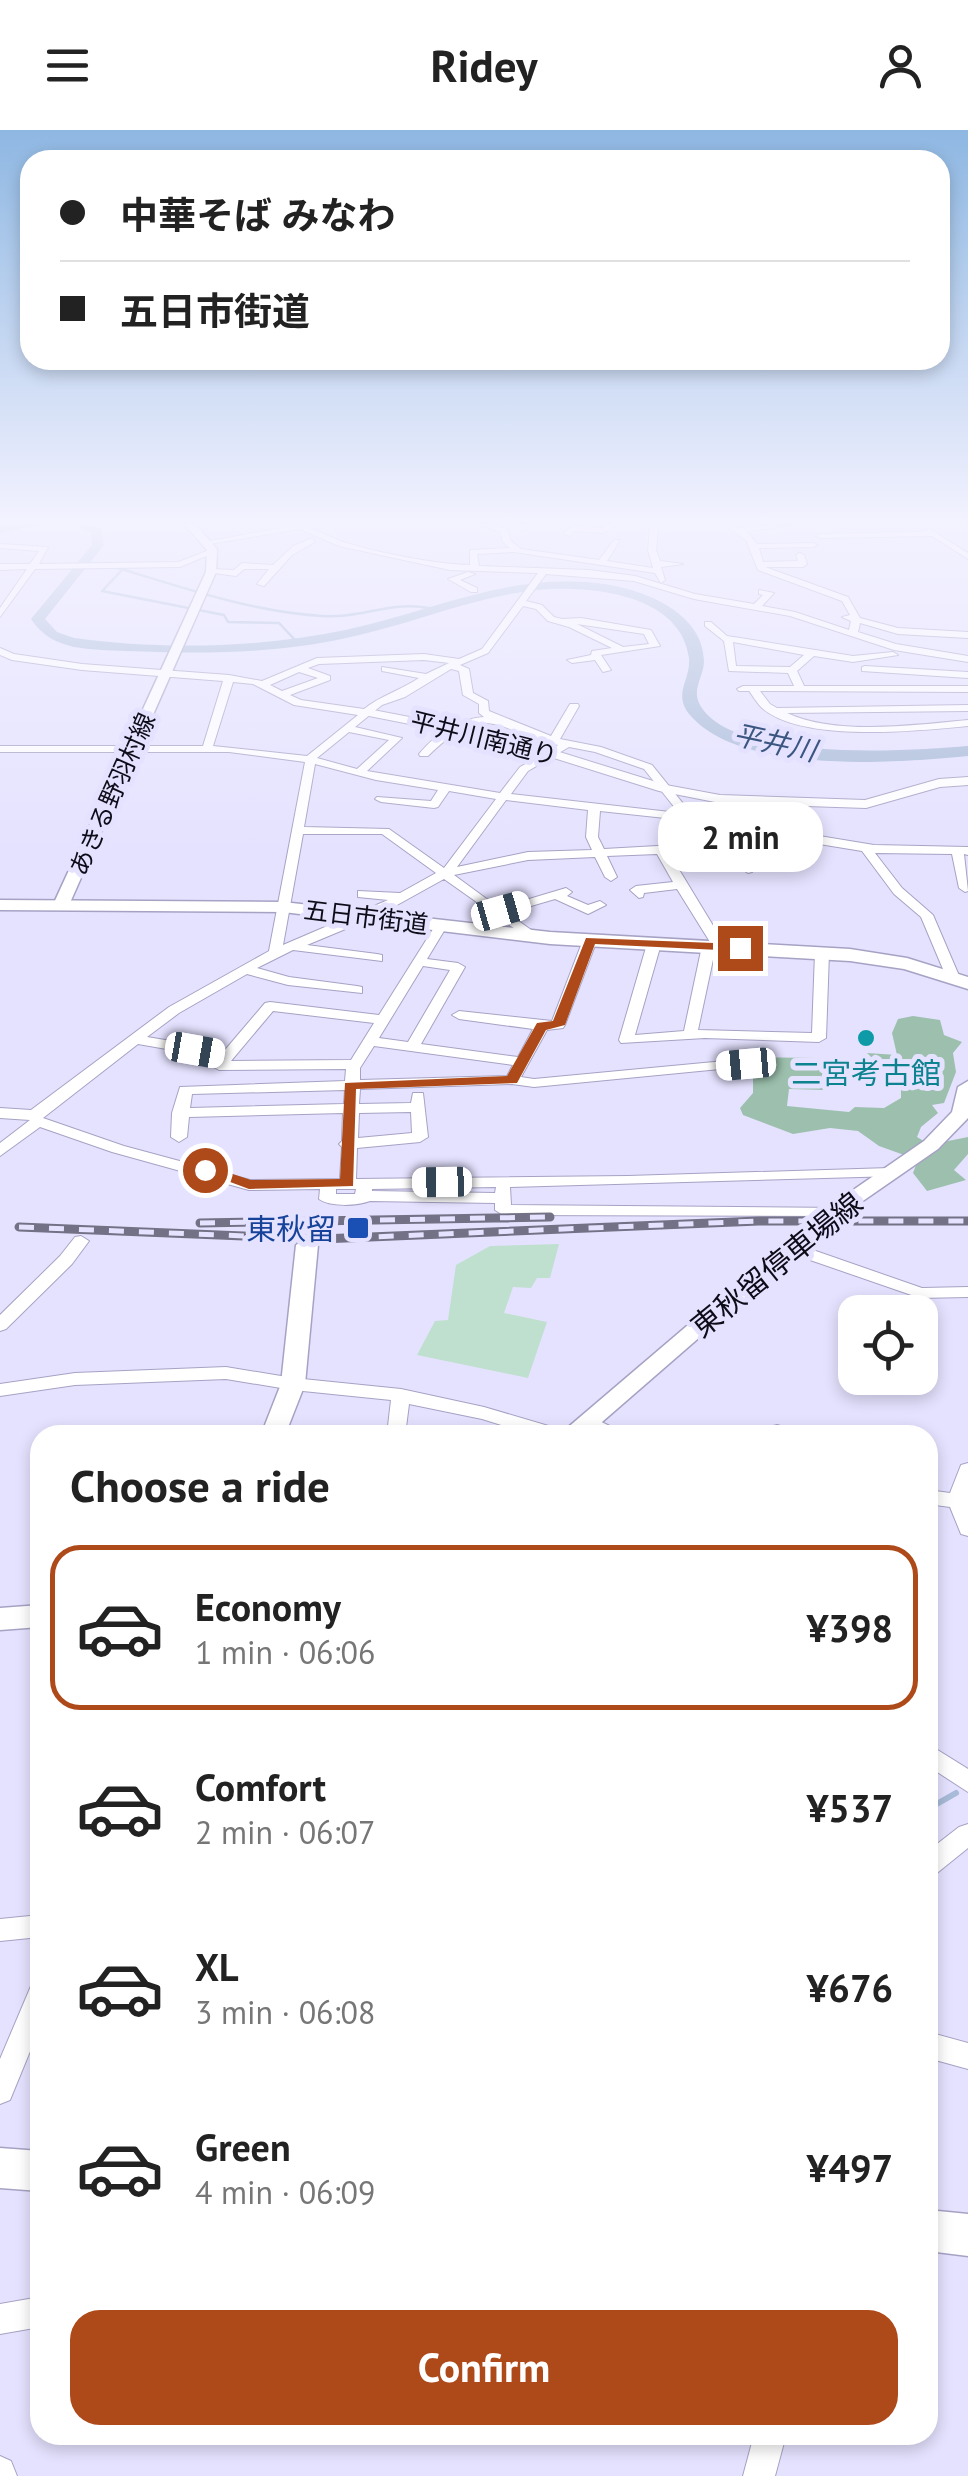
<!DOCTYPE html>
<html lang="en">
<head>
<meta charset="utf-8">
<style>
  :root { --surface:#fff; --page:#f6f6f6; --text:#222; --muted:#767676; --line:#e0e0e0; --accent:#ae4919 }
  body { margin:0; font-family:"PT Sans","Noto Sans JP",sans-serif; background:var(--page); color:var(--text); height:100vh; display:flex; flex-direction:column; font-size:38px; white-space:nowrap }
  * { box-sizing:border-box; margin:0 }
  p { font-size:32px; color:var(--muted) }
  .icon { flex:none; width:55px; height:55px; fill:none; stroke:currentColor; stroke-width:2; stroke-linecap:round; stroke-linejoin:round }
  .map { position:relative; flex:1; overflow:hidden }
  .sheet { position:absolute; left:30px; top:1295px; width:908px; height:1020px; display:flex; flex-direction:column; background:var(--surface); border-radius:30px; box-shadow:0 5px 15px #0003 }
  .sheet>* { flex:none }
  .top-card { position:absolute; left:20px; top:20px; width:930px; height:220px; border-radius:30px; box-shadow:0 5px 15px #0003; display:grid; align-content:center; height:220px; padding:0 40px; background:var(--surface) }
  .buttons { position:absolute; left:838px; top:1165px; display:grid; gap:20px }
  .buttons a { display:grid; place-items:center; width:100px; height:100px; border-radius:20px; background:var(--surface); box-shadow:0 5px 15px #0003; font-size:50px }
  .end { position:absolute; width:45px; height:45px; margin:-22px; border:12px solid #ae4919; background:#fff; box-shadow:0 0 0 5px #fff }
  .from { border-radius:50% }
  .bubble { position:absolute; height:70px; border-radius:30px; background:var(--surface); box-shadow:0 5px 15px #0003; font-size:32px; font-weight:800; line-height:70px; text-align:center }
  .car { position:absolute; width:30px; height:60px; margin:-30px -15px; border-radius:12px; box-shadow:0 0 8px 2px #0007; background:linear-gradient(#fff 24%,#345 0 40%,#fff 0 76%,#345 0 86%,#fff 0) }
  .top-card b { display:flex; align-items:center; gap:35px; height:95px; font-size:38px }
  .top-card b+b { border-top:2px solid var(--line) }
  .top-card i { width:25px; height:25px; background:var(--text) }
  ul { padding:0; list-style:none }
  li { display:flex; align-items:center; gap:30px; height:165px; margin:0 20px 15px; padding:0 20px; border:5px solid transparent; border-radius:30px }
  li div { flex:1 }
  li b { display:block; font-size:38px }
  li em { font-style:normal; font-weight:800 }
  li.current { border-color:var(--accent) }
  li>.icon { width:90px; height:90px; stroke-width:1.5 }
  h2 { padding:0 40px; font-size:45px; line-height:120px }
  .primary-button { display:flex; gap:20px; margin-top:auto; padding:20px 40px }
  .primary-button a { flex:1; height:115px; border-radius:30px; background:var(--accent); color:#fff; font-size:40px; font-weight:800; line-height:115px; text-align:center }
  header { display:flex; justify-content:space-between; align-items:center; height:130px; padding:0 40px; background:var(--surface); font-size:45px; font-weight:800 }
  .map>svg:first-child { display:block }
  .green { fill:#bfe0ce }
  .forest { fill:#9cc0ad }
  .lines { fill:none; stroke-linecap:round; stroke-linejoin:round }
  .stream-far1 { stroke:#a8bbd8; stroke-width:2.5 }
  .stream { stroke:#a8bbd8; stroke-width:6 }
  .river { fill:#a8bbd8; fill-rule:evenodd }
  .minor-casing { stroke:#a6a2c4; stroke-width:2 }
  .tertiary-casing { stroke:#a6a2c4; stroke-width:2 }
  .secondary-casing { stroke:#a6a2c4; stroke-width:3 }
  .primary-casing { stroke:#a6a2c4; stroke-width:3 }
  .minor { fill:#fff; fill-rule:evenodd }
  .tertiary { fill:#fff; fill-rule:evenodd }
  .secondary { fill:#fff; fill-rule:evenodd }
  .primary { fill:#fff; fill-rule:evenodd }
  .rail-casing { stroke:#737185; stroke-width:9 }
  .rail { stroke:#e5e2ff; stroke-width:5; stroke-dasharray:15; stroke-linecap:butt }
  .route { fill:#ae4919 }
  .culture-dot { fill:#0f9aa8; stroke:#e5e2ff; stroke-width:4 }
  .transit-dot { fill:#1a4fb4; stroke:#e5e2ff; stroke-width:4 }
  .labels { text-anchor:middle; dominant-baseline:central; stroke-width:10; stroke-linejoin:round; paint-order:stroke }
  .far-street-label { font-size:25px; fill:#0e0c18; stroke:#e5e2ff }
  .far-water-label { font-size:28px; font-style:italic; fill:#3b5680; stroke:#e5e2ff }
  .culture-label { font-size:30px; fill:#0d838f; stroke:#e5e2ff }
  .transit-label { font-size:30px; fill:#164399; stroke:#e5e2ff; text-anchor:end }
  .street-label { font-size:30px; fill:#0e0c18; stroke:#e5e2ff }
</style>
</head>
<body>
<header><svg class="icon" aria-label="menu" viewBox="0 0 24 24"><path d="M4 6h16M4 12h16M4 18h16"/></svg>Ridey<svg class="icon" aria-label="person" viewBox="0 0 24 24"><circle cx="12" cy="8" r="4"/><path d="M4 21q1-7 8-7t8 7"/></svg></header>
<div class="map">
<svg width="968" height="2346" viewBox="0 0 968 2346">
  <rect width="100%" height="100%" fill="#e5e2ff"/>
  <path class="green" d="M 559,1114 L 550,1148 L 537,1148 L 531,1158 L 513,1157 L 504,1183 L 547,1192 L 528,1248 L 417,1225 L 435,1191 L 448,1190 L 456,1135 L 490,1116 Z"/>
  <path class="forest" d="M 913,886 L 940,890 L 944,905 L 962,912 L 953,923 L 956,942 L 944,973 L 932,975 L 938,983 L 921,997 L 917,1007 L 935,1018 L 943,1012 L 968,1007 L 968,1024 L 954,1040 L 966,1050 L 927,1061 L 913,1043 L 918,1030 L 879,1016 L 858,1001 L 830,998 L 793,1004 L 743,985 L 740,978 L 753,963 L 753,927 L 815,928 L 821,935 L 825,960 L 789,959 L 787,976 L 849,982 L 855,977 L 884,978 L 901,968 L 901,956 L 867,923 L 897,925 L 892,903 L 898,889 Z"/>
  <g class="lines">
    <path class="stream-far1" d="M 118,438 C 184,458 253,482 322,486 C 363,489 394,468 437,480
      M 123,439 L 102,461 L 224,485 L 228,492 L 279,493 L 297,512"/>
    <path class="stream" d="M 928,1679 L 956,1663"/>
    <path class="river" d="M 45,394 L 0,403 L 0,395 Z
      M 74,394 L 101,398 L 104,415 L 45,489 L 57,502 L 74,508 C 161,520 259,518 345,500 C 431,482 514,440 604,454 C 644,460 703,482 704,531 C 704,547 691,559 700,575 C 733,633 909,621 968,616 L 968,626 C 896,633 741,645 690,585 C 672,563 691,551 689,528 C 681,463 587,455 537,460 C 471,467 410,495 346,508 C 274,524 200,524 126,521 C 91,519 52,522 31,489 L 92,415 L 91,403 Z"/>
    <g class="minor-casing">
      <path id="minor" d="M 290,394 C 309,394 325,406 343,412 C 378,423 434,434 470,435 L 470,420 L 510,418 L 503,412 L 500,402 L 479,394 L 491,394 L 507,399 L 511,411 L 521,419 L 599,430 L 614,410 L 620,410 L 607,431 L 653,438 L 648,420 L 650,399 L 641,394 L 652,394 L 658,398 L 656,420 L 660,431 L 683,434 L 661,437 L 665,450 L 661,453 L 655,443 L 514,422 L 477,424 L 479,436 L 589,440 L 635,446 L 695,464 L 754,474 L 763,465 L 759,464 L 759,460 L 774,463 L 762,476 L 795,482 L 849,500 L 851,491 L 842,487 L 850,485 L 842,471 L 758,440 L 746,410 L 725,394 L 741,398 L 794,394 L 747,402 L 757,414 L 813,413 L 817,415 L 813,417 L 759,418 L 763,432 L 798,431 L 796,425 L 800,423 L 804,425 L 807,434 L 803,437 L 765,437 L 848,467 L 860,488 L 898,498 L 968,502 L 968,508 L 898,504 L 860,493 L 858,502 L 896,514 L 968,526 L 968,532 L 894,520 L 790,486 L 694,469 L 634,451 L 546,444 L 526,471 L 542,475 L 554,487 L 562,489 L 581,488 L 651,500 L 660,516 L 601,525 L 611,540 L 603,542 L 595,530 L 572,533 L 567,530 L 591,525 L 592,521 L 612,518 L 569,497 L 548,491 L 536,479 L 523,476 L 488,523 L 460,535 L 469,539 L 473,563 L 488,571 L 489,581 L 551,606 L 570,574 L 578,574 L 579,576 L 560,609 L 601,617 L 652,635 L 689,681 L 744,669 L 744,673 L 694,687 L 724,712 L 801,703 L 874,715 L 968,717 L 968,725 L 964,724 L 968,761 L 965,762 L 959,758 L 952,724 L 875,723 L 902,758 L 933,785 L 960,848 L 958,851 L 948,851 L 921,787 L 894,764 L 862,721 L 801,711 L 726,719 L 752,736 L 752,742 L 748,743 L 713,720 L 669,723 L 726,817 L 724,820 L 715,820 L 698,900 L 812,903 L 815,823 L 822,819 L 829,823 L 826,908 L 819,912 L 705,908 L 621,913 L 619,910 L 647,814 L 654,810 L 661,814 L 635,905 L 684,901 L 702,816 L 710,812 L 677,759 L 644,763 L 643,767 L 639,768 L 630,760 L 636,756 L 673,752 L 657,724 L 607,726 L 617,747 L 611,751 L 605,747 L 595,727 L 528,730 L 454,745 L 499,778 L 566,758 L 572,762 L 567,766 L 588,775 L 600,771 L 606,775 L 588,784 L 555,769 L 507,783 L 537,804 L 538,807 L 532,811 L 444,749 L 379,785 L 307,815 L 377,824 L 382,825 L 382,831 L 293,820 L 257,838 L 289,847 L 357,856 L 362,857 L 362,863 L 288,855 L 247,844 L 179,883 L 147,907 L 225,920 L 265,873 L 270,872 L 379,885 L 435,796 L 441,792 L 447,796 L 427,829 L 458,833 L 465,837 L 421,914 L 518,927 L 533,899 L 459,889 L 452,885 L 459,881 L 552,891 L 583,810 L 590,806 L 597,810 L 565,895 L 563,898 L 547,900 L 521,947 L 534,949 L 746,929 L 753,933 L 751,936 L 534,957 L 512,954 L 360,959 L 359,974 L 411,973 L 413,963 L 423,963 L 428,1007 L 420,1012 L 357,1018 L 356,1049 L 628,1046 L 890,1038 L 898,1043 L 896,1046 L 510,1057 L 511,1075 L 841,1078 L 843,1081 L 835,1086 L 503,1085 L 495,1080 L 495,1073 L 370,1071 C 357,1076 330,1077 319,1069 L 320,1059 L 249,1060 L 112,1022 L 40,997 L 0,1026 L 0,1013 L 30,990 L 0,988 L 0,978 L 31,980 L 169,877 L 269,821 L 305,632 L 229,622 L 0,622 L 0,616 L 203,616 L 223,551 L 82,540 L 12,530 L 0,525 L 0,518 L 14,524 L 82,534 L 229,545 L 262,551 L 317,528 L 424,524 L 459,529 L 482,519 L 538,443 L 450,440 L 339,416 L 300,399 L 209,414 L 205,412 L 292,396 ZM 577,494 L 644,504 L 649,514 L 623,517 ZM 424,530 L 449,533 L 426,544 L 382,537 L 382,541 L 419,548 C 401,560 380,566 364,579 L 301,570 L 290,565 L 330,550 L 330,546 L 308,538 L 319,534 ZM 451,539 L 459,541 L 463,565 L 479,574 L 479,583 L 484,587 C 457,589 436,604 419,624 L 420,626 L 428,626 C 487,568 495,601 558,615 L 520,637 L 500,663 L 367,641 L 402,608 L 355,597 L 382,575 L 405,567 ZM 299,542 L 318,548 L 282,561 L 270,555 ZM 233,552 L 253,554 L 294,575 L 358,585 L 307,626 L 213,616 ZM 349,602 L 389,610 L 357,639 L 317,628 ZM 569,617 L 595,622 L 644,639 L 679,683 L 511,664 L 528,641 ZM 315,634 L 376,650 L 438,660 L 431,671 L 377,667 L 375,669 L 381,672 L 434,678 L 438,677 L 449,661 L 496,669 L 444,738 L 389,699 L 304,697 ZM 506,670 L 588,680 L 586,707 L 592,720 L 528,722 L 457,737 ZM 600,681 L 684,690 L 711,713 L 604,719 L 598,707 ZM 303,704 L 382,704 L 436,743 L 400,763 L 358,761 L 358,767 L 388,770 L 283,815 ZM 423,836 L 450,840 L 408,912 L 379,908 ZM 273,881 L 374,893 L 351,930 L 231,931 ZM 138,914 L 218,928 L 212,936 L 219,940 L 346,939 L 345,951 L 180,957 L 172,983 L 171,1007 L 179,1012 L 187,1007 L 189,987 L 343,983 L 342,1011 L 339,1014 L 342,1017 L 340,1049 L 250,1050 L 124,1016 L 43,988 ZM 374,916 L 513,935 L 507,946 L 360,950 L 360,938 ZM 345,960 L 344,974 L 190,978 L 192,964 ZM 411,982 L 412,1003 L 358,1008 L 359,983 ZM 496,1057 L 495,1063 L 372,1061 L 372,1059 ZM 336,1059 L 356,1059 L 355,1064 L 336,1064 Z
        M 519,394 L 527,394 L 525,400 L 519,400 Z
        M 609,394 L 618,394 L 604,403 L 574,401 L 570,406 L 563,404 L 572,396 L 602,398 Z
        M 928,398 L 968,423 L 968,429 L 932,406 L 820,408 L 816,406 L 820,404 L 925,402 Z
        M 312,408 L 315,412 L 292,425 L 264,456 L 257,454 L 269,439 L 244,439 L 236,446 L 207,442 L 211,439 L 234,440 L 242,433 L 273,435 L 293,416 Z
        M 0,414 L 48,417 L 39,434 L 179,432 L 209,420 L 216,422 L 180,437 L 35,439 L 0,487 L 0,478 L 27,439 L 0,440 L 0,434 L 30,434 L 39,421 L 0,418 Z
        M 468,442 L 475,444 L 460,450 L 477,458 L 477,462 L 471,462 L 448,449 Z
        M 705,492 L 711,492 L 727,506 L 853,526 L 893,522 L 898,525 L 853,532 L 814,526 L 797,541 L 805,558 L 800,561 L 795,558 L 788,543 L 729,541 L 724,511 L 705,496 ZM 733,512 L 804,525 L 790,537 L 736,536 Z
        M 865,536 L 968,542 L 968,548 L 862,541 L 862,537 Z
        M 749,557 L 757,557 L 770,574 L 777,578 L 968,575 L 968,581 L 787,583 C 836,606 915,595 968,590 L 968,596 C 917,601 802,613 762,578 C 757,573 752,565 748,559 Z
        M 81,1106 L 89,1111 L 72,1134 L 6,1199 L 0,1201 L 0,1185 L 60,1126 L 75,1107 Z
        M 790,1112 L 922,1158 L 968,1157 L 968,1167 L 920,1168 L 784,1121 L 782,1117 L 784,1113 Z
        M 226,1237 L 293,1248 L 401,1259 L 484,1277 L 562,1300 L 565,1305 L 533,1305 L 482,1289 L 409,1274 L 405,1305 L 358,1305 L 359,1297 L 388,1296 L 391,1270 L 293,1260 L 226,1249 L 75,1255 L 0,1266 L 0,1254 L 75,1243 Z
        M 589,1286 L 618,1300 L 621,1305 C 604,1305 590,1306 580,1292 L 582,1287 Z
        M 777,1295 L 784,1297 L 787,1305 L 767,1305 L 770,1297 Z
        M 968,1333 L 968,1406 L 961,1404 L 950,1377 L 928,1374 L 928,1360 L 950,1363 L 961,1335 Z
        M 928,1614 L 968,1639 L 968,1662 L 928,1636 Z
        M 968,1694 L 968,1718 L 937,1743 L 928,1746 L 928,1721 L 959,1697 Z
        M 40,1785 L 40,1807 L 0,1811 L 0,1789 Z
        M 40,1853 L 40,1897 L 10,1970 L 0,1974 L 0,1929 L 31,1856 Z
        M 928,1902 L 968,1913 L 968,1939 L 928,1928 Z
        M 40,2167 L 40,2197 L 0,2204 L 0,2174 Z
        M 754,2305 L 786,2305 L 775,2346 L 743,2346 Z
        M 0,2326 L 11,2331 L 17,2346 L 0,2346 Z"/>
    </g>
    <g class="tertiary-casing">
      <path id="tertiary" d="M 743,556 L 968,556 L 968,562 L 739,561 L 737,559 Z
        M 368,579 L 508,606 L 666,655 L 720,665 L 865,670 L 939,649 L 968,647 L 968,655 L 940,657 L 866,678 L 720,673 L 659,661 L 506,613 L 364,585 L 362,583 Z"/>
    </g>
    <g class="secondary-casing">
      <path id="secondary" d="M 184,394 L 195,394 L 217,419 L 216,442 L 69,775 L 55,778 L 53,775 L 206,442 L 207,420 Z
        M 968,951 L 968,988 L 938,1019 L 831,1093 L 587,1305 L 559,1305 L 817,1085 L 924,1011 L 952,982 L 958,957 Z
        M 307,1108 L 318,1115 L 305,1254 L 285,1305 L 261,1305 L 281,1254 L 296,1115 Z
        M 40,1475 L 40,1497 L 0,1500 L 0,1478 Z"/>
    </g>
    <g class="primary-casing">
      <path id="primary" d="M 0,770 L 283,772 L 550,802 L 850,819 L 907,828 L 968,847 L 968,859 L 904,839 L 850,831 L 550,814 L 283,782 L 0,780 Z
        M 0,2018 L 40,2021 L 40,2061 L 0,2058 Z
        M 928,2080 L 968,2084 L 968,2126 L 928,2121 Z"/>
    </g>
    <use href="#minor" class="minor"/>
    <use href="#tertiary" class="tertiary"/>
    <use href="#secondary" class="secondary"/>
    <use href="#primary" class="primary"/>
    <g class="rail-casing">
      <path id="rail" d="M 200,1093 L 550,1087
        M 19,1097 L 321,1109 L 759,1091 L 968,1091"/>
    </g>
    <use href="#rail" class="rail"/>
  </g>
  <linearGradient id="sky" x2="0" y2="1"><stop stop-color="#8eb7e2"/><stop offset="0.54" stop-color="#f3f2ff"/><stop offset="1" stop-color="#f3f2ff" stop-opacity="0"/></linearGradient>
  <rect width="968" height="723" fill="url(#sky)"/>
  <path class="route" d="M 586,808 L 740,814 L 747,818 L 740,821 L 595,814 L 565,895 L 546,900 L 517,953 L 356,959 L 353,1056 L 249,1059 L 198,1040 L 205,1035 L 251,1050 L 340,1049 L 345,953 L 507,946 L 537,893 L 553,891 Z"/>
  <circle class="culture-dot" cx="866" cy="908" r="10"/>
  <rect class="transit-dot" x="346" y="1086" width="24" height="24" rx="5"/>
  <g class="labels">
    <g class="far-street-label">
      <text transform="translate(484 608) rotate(14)">平井川南通り</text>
      <text transform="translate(112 664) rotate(-66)">あきる野羽村線</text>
      <text transform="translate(366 787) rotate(7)">五日市街道</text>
    </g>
    <g class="far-water-label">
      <text transform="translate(775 612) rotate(12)">平井川</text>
    </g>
    <g class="culture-label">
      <text x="866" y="942">二宮考古館</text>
    </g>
    <g class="transit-label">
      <text x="336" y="1098">東秋留</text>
    </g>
    <g class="street-label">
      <text transform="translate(776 1134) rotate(-39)">東秋留停車場線</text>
    </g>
  </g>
</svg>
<div class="buttons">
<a><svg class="icon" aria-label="locate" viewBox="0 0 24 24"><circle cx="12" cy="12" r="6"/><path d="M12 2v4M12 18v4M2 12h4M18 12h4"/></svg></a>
</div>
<i class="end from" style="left:205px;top:1040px"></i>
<i class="end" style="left:740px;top:818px"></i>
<div class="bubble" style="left:658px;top:672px;width:165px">2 min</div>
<i class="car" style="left:501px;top:781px;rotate:74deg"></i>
<i class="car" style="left:195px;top:920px;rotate:100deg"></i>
<i class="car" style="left:746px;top:934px;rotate:265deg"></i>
<i class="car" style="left:442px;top:1052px;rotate:269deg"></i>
<div class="top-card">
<b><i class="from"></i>中華そば みなわ</b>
<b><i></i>五日市街道</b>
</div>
<section class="sheet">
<h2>Choose a ride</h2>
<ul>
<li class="current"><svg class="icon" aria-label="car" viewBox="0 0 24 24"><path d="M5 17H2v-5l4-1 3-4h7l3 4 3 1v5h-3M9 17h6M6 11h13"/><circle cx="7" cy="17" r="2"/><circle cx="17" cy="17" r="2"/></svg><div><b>Economy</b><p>1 min · 06:06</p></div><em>¥398</em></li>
<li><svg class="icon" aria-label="car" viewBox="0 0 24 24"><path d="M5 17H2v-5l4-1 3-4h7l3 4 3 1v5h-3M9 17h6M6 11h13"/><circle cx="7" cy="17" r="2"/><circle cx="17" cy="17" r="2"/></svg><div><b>Comfort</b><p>2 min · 06:07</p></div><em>¥537</em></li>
<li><svg class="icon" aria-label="car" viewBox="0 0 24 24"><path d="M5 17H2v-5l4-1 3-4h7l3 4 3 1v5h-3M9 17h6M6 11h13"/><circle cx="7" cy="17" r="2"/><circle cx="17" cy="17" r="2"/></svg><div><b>XL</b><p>3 min · 06:08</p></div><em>¥676</em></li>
<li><svg class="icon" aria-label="car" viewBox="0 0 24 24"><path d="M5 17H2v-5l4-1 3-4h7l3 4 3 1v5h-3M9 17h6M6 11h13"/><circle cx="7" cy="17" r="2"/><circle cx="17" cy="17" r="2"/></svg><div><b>Green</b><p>4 min · 06:09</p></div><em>¥497</em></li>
</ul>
<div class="primary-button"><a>Confirm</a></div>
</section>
</div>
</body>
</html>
